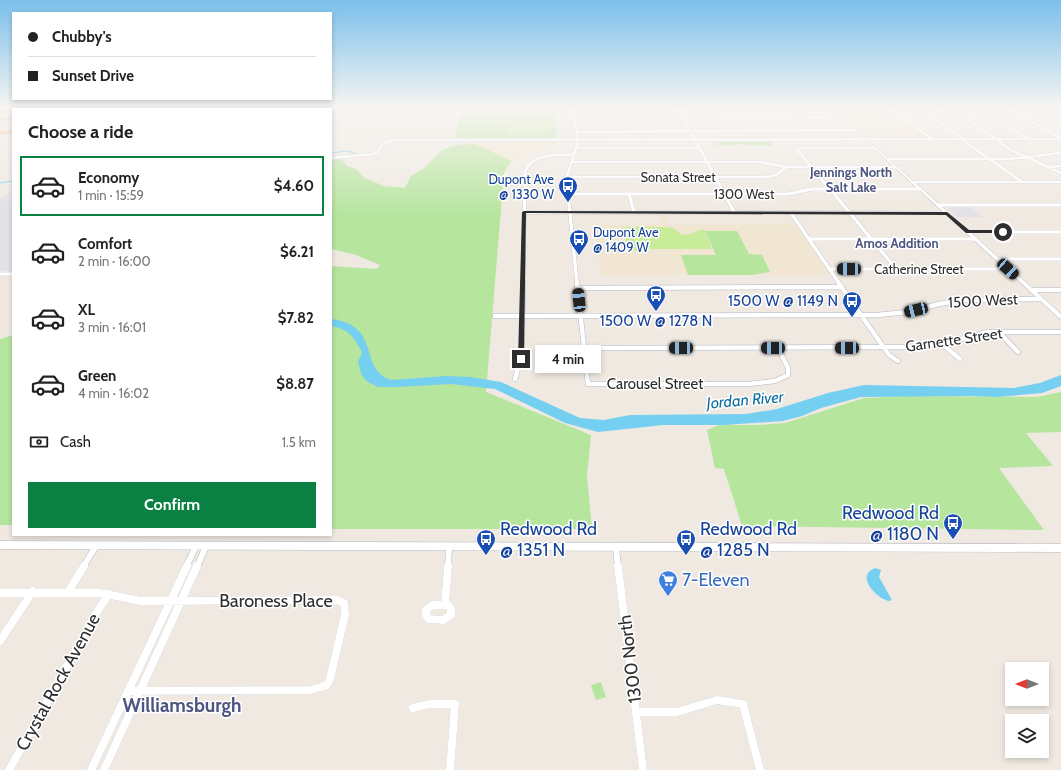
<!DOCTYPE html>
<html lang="en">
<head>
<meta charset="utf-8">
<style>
  :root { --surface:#fff; --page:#f2f2f2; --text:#222; --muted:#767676; --line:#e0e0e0; --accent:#0b8043 }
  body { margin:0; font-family:Cabin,sans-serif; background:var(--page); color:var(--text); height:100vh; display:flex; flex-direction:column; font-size:15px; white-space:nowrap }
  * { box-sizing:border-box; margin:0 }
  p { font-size:13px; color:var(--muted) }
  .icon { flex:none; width:22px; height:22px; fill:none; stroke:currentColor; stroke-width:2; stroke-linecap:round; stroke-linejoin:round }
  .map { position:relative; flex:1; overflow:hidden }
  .drawer { position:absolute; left:12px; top:108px; width:320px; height:428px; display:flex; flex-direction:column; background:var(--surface); border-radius:0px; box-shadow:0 2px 6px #0003 }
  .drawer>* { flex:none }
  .hud { position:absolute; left:12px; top:12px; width:320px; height:88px; border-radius:0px; box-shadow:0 2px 6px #0003; display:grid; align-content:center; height:88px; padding:0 16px; background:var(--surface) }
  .needle { width:26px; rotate:270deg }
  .fabs { position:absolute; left:1005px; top:662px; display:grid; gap:8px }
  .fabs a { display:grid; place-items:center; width:44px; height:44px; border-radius:0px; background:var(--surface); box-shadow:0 2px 6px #0003; font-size:20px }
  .end { position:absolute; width:18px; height:18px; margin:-9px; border:5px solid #2e2e2e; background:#fff; box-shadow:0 0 0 2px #fff }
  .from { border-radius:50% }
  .bubble { position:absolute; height:28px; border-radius:0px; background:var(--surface); box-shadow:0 2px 6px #0003; font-size:13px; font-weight:800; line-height:28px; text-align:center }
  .car { position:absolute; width:12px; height:24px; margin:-12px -6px; border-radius:5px; box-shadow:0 0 3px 1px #0007; background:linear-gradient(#222 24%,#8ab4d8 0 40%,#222 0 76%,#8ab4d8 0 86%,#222 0) }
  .hud b { display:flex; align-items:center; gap:14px; height:38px; font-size:15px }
  .hud b+b { border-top:1px solid var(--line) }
  .hud i { width:10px; height:10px; background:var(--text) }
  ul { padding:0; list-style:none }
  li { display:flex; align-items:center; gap:12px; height:60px; margin:0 8px 6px; padding:0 8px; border:2px solid transparent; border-radius:0px }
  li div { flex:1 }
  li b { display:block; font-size:15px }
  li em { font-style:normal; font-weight:800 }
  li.on { border-color:var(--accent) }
  li>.icon { width:36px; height:36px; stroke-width:1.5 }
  h2 { padding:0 16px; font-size:18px; line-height:48px }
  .pay { display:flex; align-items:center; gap:10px; height:44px; padding:0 16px; font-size:15px }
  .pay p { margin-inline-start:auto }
  .button { display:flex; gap:8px; margin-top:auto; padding:8px 16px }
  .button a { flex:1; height:46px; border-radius:0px; background:var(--accent); color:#fff; font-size:16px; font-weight:800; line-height:46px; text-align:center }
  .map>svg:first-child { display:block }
  .industrial { fill:#e3e1e8 }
  .education { fill:#f0e6d1 }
  .green { fill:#b6e59e }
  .pitch { fill:#c9ec9a }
  .water { fill:#75cff0 }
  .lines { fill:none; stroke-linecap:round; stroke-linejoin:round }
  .stream { stroke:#75cff0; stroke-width:1 }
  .minor-far4-casing { stroke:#b4b7c1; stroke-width:3.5 }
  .minor-far3-casing { stroke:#b4b7c1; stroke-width:4 }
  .minor-far2-casing { stroke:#b4b7c1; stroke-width:5.5 }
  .minor-far1-casing { stroke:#b4b7c1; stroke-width:7 }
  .minor-casing { stroke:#b4b7c1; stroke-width:8 }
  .tertiary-casing { stroke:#b4b7c1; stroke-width:1 }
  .secondary-casing { stroke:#b4b7c1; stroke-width:1 }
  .motorway-casing { stroke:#c9c9c9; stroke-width:1 }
  .minor-far4 { stroke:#fff; stroke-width:3 }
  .minor-far3 { stroke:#fff; stroke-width:3.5 }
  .minor-far2 { stroke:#fff; stroke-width:4.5 }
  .minor-far1 { stroke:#fff; stroke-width:6 }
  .minor { stroke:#fff; stroke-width:8 }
  .tertiary { fill:#fff; fill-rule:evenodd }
  .secondary { fill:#fff; fill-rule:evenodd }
  .motorway { fill:#ffa35c; fill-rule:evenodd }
  .route { fill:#2e2e2e }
  .labels { text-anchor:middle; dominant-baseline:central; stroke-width:3; stroke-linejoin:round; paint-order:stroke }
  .far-neighbourhood-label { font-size:13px; font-weight:bold; fill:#4d5680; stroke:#fff }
  .far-street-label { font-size:13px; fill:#2e2e2e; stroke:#fff }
  .far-transit-label { font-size:13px; fill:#164399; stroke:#fff; text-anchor:end }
  .transit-label { font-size:15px; fill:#164399; stroke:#fff; text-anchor:end }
  .street-label { font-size:15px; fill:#2e2e2e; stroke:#fff }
  .water-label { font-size:16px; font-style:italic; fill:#0d6fa3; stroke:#fff }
  .near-transit-label { font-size:18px; fill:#164399; stroke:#fff; text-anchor:start }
  .near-shop-label { font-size:18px; fill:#366cbe; stroke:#fff; text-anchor:start }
  .near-street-label { font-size:18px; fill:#2e2e2e; stroke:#fff }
  .near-neighbourhood-label { font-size:19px; font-weight:bold; fill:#4d5680; stroke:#fff }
</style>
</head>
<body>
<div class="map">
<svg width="1061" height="770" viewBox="0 0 1061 770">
  <rect width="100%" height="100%" fill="#efe9e1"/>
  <path class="industrial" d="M 13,190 L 13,271 L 0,271 L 0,199 Z
    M 946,206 L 970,206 L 983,217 L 956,217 Z"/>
  <path class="education" d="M 835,109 L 878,109 L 883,113 L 896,113 L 929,138 L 894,139 L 881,128 L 857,128 Z
    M 475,141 L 558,141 L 558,143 L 526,154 L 512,161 L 474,144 Z
    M 659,213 L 666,213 L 671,225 L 796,224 L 830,275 L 602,275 L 594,226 L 574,226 L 662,224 Z"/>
  <path class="green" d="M 481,109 L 555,109 L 557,139 L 454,139 L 460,114 L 480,114 Z
    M 718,142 L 769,142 L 772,146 L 735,144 L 735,145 L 713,146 L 713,145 L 720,145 Z
    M 472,143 L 512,161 L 507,167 L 504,173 L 486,392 L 591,435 L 587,476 L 592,529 L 331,529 L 331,266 L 377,269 L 380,265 L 356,255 L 331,249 L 331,160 L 341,159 L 347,166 L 356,169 L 363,177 L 383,186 L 405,188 L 411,176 L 424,168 L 441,151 L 452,146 Z
    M 705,231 L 737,231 L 749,254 L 762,255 L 770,272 L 752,275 L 688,275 L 681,255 L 716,255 Z
    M 13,335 L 13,525 L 0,525 L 0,339 Z
    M 1061,392 L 1061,432 L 1026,433 L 1053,466 L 999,468 L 1044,530 L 742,526 L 724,469 L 715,468 L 707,430 L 719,425 L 759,425 L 785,423 L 864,398 L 908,396 L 1037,397 Z
    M 601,682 L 606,697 L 596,700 L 591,685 Z"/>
  <path class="pitch" d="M 506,109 L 547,109 L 547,111 L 542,111 L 542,116 L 501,116 L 501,111 Z
    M 511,119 L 550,119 L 550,128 C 542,138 519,134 507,134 L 508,120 Z
    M 625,227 C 635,227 664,226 672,228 C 677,230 679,235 686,235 C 693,235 696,230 704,229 L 712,249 L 645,249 C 637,254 634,249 627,247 L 622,228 Z"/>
  <path class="water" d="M 331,319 C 382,325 358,369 391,380 L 446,376 L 470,377 L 501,382 L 580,418 L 604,420 L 630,415 L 746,414 L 777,409 L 828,393 L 864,385 L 1014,388 L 1040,383 L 1061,375 L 1061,386 L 1042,393 L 998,397 L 970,396 L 861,397 L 821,408 L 802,416 L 783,421 L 724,425 L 663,425 L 598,432 L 565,423 L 495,389 L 451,384 L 396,387 L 378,387 L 368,382 L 362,376 L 358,362 L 362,352 C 353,336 350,330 331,326 Z
    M 875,568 L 881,570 L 879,577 L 892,600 L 889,601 C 876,598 855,576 875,568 Z"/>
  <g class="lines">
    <path class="stream" d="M 331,153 L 348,151 L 356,154
      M 0,183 L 13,181"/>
    <g class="minor-far4-casing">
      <path id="minor-far4" d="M 573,109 L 723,109
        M 678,109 L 720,185
        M 892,109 L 932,139
        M 1009,109 L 1061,138
        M 900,115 L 931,114 L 945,109
        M 929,115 L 963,139
        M 1061,117 L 1046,115 L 983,115 L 975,116 L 968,120 L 1011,150 L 1061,173
        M 575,120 L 706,120 L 841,117
        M 1007,126 L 1028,139
        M 577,132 L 855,130
        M 962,140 L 1021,181
        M 576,148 L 699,148
        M 331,158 L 373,154 L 378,152 L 383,143 L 393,140 L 1061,139
        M 888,159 L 1009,159 L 1061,153
        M 571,162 L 760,162 L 786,167 L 896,167
        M 1048,167 L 1061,166
        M 566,177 L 766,177 L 776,175 L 786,167
        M 912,182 L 1061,182
        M 525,185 C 525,181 524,176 525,172 C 530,154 559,154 574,155
        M 567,185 L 566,179 L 578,142 L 573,109
        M 826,185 L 797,150 L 803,148 L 875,148"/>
    </g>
    <g class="minor-far3-casing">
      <path id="minor-far3" d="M 567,184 L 577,283
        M 719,184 L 734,212
        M 826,184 L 896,269
        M 568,194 L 789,194 L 811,189 L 920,189
        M 629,194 L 634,212
        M 938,205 L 1061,205
        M 524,212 L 947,213
        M 791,213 L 839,283
        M 967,232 L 1061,232
        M 809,239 L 976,239
        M 997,259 L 1061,259
        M 830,269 L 1009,269
        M 0,274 L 13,274
        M 523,283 L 525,184"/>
    </g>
    <g class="minor-far2-casing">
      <path id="minor-far2" d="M 577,282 L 588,384 L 749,384 L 775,381 L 788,375 L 788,368 L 778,348
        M 838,282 L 889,355 L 898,361
        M 577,288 L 842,287
        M 1031,290 L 1061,290
        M 495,316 L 877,315 L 908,312 L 939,304 L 963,300 L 1041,299
        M 999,332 L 1018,352
        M 942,344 L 960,359
        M 584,348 L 911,347 L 950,342 L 987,332 L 1061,332
        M 515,379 L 522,355 L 523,282"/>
    </g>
    <g class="minor-far1-casing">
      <path id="minor-far1" d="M 616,548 L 618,567
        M 83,567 L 96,546
        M 186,567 L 196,546
        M 197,567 L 206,546
        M 448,567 L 449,547"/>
    </g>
    <g class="minor-casing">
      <path id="minor" d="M 618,566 L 643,770
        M 68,592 L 84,566
        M 0,593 L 100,593 L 141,601 L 337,600 L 344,603 L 345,615 L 330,679 L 327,685 L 311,690 L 128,691
        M 433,605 L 448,605 L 451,609 L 451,615 L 443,620 L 429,619 L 426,615 L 426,610 Z
        M 445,605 L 448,566
        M 0,641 L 33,591
        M 413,708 L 429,704 L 455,704 L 450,770
        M 636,712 L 677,712 L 717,700 L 743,704 L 760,770
        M 9,770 L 98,610 L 109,594
        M 91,770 L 187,566
        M 104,770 L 197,566"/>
    </g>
    <g class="tertiary-casing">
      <path id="tertiary" d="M 831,109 L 833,109 L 1061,314 L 1061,319 L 1059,318 Z"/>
    </g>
    <g class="secondary-casing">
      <path id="secondary" d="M 0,541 L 1061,544 L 1061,552 L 0,549 Z"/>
    </g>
    <g class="motorway-casing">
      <path id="motorway" d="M 13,109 L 13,111 L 0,113 L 0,111 L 13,109 L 14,109 Z
        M 0,117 L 13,118 L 13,120 L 0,119 Z
        M 13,131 L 13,133 L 0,134 L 0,132 Z"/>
    </g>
    <use href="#minor-far4" class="minor-far4"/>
    <use href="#minor-far3" class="minor-far3"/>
    <use href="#minor-far2" class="minor-far2"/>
    <use href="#minor-far1" class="minor-far1"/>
    <use href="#minor" class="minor"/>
    <use href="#tertiary" class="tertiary"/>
    <use href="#secondary" class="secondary"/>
    <use href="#motorway" class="motorway"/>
  </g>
  <linearGradient id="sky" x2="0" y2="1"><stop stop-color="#7abfeb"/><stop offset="0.5" stop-color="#f8f5f2"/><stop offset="1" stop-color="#f8f5f2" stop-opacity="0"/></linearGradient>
  <rect width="1061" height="216" fill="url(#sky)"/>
  <path class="route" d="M 524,211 L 947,212 L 969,230 L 1003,230 L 1005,232 L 1003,233 L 966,233 L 946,215 L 526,213 L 524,359 L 521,361 L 518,359 L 522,212 Z"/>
  <defs>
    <g id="bus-pin" transform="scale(1)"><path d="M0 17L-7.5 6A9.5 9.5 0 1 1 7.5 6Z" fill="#1a4fb4" stroke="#fff"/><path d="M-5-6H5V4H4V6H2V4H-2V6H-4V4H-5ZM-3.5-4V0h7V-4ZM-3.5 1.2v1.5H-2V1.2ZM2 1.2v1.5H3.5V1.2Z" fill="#fff"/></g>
    <g id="supermarket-pin" transform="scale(1)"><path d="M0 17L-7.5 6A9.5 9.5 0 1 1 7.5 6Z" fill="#3f7fe0" stroke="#fff"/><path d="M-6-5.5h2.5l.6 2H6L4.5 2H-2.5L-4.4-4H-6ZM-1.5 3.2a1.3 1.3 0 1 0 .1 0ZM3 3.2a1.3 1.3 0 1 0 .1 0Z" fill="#fff"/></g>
  </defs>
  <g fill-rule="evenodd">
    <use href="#bus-pin" x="568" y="186"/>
    <use href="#bus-pin" x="579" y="239"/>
    <use href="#bus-pin" x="656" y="295"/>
    <use href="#bus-pin" x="852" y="301"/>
    <use href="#bus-pin" x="953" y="523"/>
    <use href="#bus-pin" x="486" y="539"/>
    <use href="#bus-pin" x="686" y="539"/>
    <use href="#supermarket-pin" x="668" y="580"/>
  </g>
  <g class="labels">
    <g class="far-neighbourhood-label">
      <text x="851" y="172">Jennings North<tspan x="851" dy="15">Salt Lake</tspan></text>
      <text x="897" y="243">Amos Addition</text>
    </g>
    <g class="far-street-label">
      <text x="678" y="177">Sonata Street</text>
      <text x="744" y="194">1300 West</text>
      <text x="919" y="269">Catherine Street</text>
    </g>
    <g class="far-transit-label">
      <text x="554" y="179">Dupont Ave<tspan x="554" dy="15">@ 1330 W</tspan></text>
      <text x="593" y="232" text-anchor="start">Dupont Ave<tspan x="593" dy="15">@ 1409 W</tspan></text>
    </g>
    <g class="transit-label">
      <text x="838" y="301">1500 W @ 1149 N</text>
      <text x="656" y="321" text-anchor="middle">1500 W @ 1278 N</text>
    </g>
    <g class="street-label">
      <text transform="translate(983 301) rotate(-3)">1500 West</text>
      <text transform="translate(954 340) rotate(-8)">Garnette Street</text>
      <text x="655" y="384">Carousel Street</text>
    </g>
    <g class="water-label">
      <text transform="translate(745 400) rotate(-5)">Jordan River</text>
    </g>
    <g class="near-transit-label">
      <text x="939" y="513" text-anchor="end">Redwood Rd<tspan x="939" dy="21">@ 1180 N</tspan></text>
      <text x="500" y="529">Redwood Rd<tspan x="500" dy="21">@ 1351 N</tspan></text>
      <text x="700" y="529">Redwood Rd<tspan x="700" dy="21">@ 1285 N</tspan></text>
    </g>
    <g class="near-shop-label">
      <text x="682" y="580">7-Eleven</text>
    </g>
    <g class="near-street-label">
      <text x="276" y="601">Baroness Place</text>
      <text transform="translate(630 659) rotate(-97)">1300 North</text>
      <text transform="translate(58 682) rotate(-61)">Crystal Rock Avenue</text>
    </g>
    <g class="near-neighbourhood-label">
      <text x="182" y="705">Williamsburgh</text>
    </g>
  </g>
</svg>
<div class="fabs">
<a><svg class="needle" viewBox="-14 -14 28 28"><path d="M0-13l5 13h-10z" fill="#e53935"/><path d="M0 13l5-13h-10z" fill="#767676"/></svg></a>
<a><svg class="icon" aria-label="layers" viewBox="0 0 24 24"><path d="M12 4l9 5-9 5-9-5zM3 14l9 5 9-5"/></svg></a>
</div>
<i class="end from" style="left:1003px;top:232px"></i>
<i class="end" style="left:521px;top:359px"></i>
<div class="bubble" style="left:535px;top:345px;width:66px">4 min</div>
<i class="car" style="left:849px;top:269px;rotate:270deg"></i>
<i class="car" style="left:1008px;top:269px;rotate:132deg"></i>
<i class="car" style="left:579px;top:300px;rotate:354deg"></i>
<i class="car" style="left:916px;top:310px;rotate:257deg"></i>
<i class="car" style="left:681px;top:348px;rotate:270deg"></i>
<i class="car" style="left:773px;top:348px;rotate:270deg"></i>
<i class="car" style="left:847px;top:348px;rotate:270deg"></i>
<div class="hud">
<b><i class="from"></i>Chubby's</b>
<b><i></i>Sunset Drive</b>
</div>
<section class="drawer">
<h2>Choose a ride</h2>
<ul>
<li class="on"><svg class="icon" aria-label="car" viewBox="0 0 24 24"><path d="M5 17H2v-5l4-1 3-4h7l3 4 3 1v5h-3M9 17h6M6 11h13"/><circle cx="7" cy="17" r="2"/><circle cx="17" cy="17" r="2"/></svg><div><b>Economy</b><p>1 min · 15:59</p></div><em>$4.60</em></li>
<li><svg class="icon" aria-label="car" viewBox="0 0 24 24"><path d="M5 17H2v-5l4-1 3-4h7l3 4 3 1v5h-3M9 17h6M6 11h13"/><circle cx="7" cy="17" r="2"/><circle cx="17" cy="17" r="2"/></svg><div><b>Comfort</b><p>2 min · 16:00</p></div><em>$6.21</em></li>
<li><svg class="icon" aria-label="car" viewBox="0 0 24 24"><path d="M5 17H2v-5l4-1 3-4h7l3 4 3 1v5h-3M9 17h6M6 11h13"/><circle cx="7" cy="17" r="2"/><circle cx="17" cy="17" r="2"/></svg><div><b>XL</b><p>3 min · 16:01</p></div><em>$7.82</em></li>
<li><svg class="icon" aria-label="car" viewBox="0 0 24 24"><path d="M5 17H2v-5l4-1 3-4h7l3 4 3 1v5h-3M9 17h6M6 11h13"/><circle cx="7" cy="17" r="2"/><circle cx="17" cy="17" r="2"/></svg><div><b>Green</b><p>4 min · 16:02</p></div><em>$8.87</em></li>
</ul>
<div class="pay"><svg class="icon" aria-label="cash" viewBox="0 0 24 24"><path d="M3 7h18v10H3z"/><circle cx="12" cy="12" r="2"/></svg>Cash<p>1.5 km</p></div>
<div class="button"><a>Confirm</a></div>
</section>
</div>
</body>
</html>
